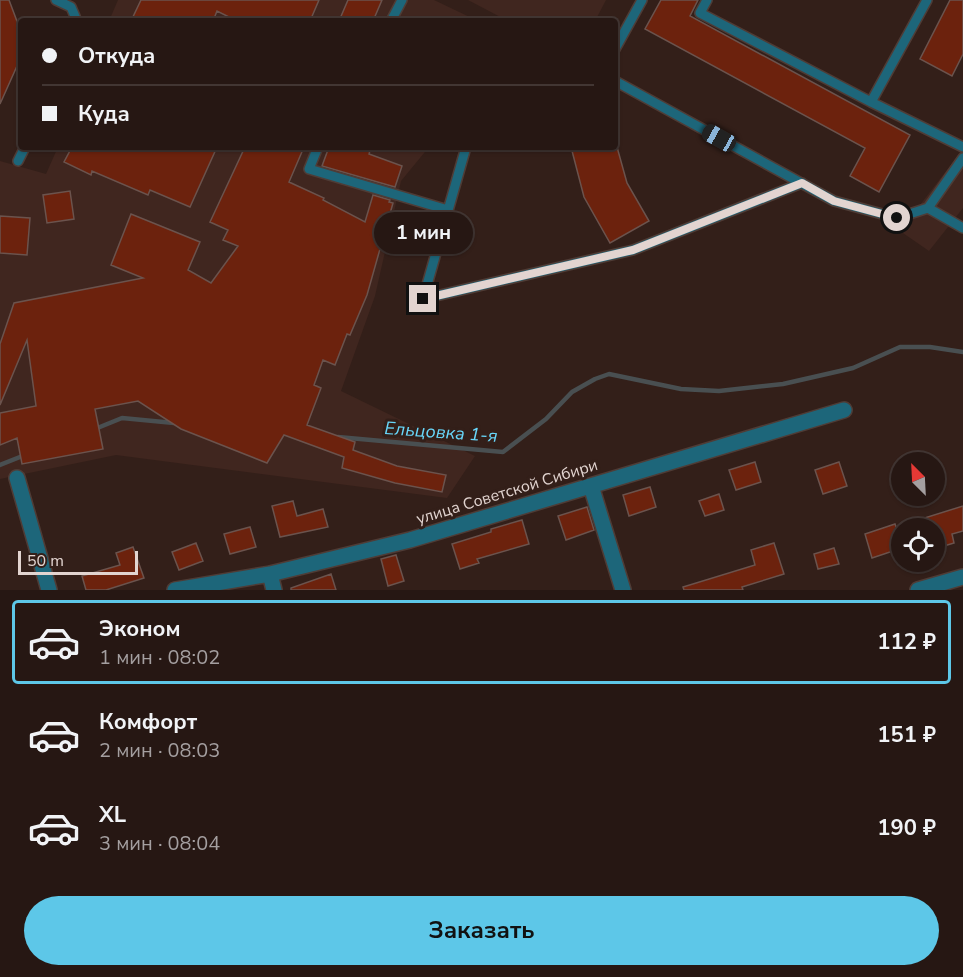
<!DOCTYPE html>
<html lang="ru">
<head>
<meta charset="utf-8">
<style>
  :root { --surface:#261713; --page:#2e201c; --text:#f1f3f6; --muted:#a49fa0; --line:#423633; --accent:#5dc7e8 }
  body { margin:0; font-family:"Nunito Sans",sans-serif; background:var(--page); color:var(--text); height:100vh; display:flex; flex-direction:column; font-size:22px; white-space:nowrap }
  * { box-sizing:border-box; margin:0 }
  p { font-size:20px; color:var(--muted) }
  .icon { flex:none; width:33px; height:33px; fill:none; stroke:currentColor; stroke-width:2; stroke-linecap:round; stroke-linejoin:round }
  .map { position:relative; height:590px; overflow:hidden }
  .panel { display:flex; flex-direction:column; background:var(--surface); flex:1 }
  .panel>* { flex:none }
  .hud { position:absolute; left:18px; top:18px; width:600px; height:132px; border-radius:6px; box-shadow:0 2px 4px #0004,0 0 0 2px var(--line); display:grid; align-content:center; height:132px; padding:0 24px; background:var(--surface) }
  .needle { width:39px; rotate:336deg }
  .fabs { position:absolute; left:891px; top:452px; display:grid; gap:12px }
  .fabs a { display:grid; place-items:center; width:54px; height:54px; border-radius:50%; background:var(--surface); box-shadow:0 2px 4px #0004,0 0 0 2px var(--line); font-size:30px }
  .scale { position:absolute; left:18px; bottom:15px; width:120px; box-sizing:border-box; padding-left:6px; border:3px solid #e2d4d0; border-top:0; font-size:16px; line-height:21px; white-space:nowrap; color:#e2d4d0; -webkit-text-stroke:4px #331f19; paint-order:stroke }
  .end { position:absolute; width:27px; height:27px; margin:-14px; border:8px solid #e2d4d0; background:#111; box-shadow:0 0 0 3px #111 }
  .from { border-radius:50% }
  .bubble { position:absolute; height:42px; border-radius:21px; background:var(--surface); box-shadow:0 2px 4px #0004,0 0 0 2px var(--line); font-size:20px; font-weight:700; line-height:42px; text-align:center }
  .car { position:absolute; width:18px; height:36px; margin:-18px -9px; border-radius:8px; box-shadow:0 0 4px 2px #0007; background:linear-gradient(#222 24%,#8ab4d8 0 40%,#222 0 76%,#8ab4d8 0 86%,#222 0) }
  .hud b { display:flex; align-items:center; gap:21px; height:57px; font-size:22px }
  .hud b+b { border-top:2px solid var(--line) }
  .hud i { width:15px; height:15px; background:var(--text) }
  ul { padding:10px 0 0; list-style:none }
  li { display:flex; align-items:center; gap:18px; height:84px; margin:0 12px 9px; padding:0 12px; border:3px solid transparent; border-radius:6px }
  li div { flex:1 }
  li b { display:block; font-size:22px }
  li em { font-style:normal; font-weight:700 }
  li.on { border-color:var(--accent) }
  li>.icon { width:54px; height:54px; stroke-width:1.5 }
  .button { display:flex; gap:12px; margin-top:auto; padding:12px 24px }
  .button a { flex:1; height:69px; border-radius:36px; background:var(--accent); color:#111; font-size:24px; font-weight:700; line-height:69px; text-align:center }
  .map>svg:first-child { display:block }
  .built { fill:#40261f }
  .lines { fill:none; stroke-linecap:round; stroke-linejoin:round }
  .stream { stroke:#494f51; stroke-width:4.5 }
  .building { fill:#6c220d; stroke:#6b534d; stroke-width:1.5 }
  .lane-casing { stroke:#4f3c36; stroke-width:12 }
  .street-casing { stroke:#4f3c36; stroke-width:18 }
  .lane { stroke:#1d667a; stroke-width:9 }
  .street { stroke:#1d667a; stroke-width:15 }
  .route { stroke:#e2d4d0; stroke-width:8 }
  .labels { text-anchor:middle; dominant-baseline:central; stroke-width:6; stroke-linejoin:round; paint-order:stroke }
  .street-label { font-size:16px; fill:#e2d4d0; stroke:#331f19 }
  .water-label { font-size:18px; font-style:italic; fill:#68d7fa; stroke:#331f19 }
</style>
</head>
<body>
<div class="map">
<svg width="963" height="590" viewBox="0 0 963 590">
  <rect width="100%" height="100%" fill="#331f19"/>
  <path class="built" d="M 118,0 L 434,0 L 478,21 L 109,21 Z
    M 468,0 L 606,0 L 595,21 L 508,21 Z
    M 58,147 L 429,147 L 401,181 L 375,296 L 341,391 L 475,456 L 447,498 L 116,455 L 0,479 L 0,161 L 46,174 Z
    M 963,149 L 963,208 L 929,251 L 900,231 Z"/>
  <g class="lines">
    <path class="stream" d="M 95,429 L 122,418 L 174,423
      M 338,437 L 503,452 L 546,419 L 572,392 L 595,379 L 609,374 L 681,389 L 719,391 L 783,384 L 853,368 L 900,347 L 930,347 L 963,352
      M 0,465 L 25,455"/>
  </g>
  <path class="building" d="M 0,0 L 9,0 L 21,32 L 21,57 L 0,104 Z
    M 141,0 L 319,0 L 310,21 L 237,21 L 217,11 L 213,21 L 131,21 Z
    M 348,0 L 382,0 L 373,21 L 339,21 Z
    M 661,0 L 698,0 L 690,16 L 910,135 L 879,192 L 850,176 L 865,148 L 645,29 Z
    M 950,0 L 963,0 L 963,54 L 952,76 L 920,59 Z
    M 72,147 L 217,147 L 190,207 L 150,190 L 148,195 L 92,171 L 91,175 L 64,162 Z
    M 245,147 L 304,147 L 289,182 L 324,198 L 323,200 L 365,222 L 373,195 L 390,200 L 389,202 L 393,203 L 367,295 L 350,335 L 347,334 L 335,365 L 323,360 L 314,385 L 321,388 L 307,425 L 355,442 L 353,450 L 397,466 L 446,475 L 442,492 L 395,483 L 342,468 L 344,457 L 284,435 L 267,463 L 181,429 L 138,401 L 95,409 L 103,449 L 22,464 L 17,438 L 0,445 L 0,413 L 36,406 L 27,340 L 0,405 L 0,344 L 14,303 L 143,278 L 111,265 L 131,214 L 200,242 L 188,270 L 211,283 L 238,246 L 223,240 L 228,230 L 210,222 Z
    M 329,147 L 371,147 L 369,154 L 402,166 L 395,187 L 322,166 Z
    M 571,147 L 617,147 L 627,183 L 649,221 L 610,243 L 584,197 Z
    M 70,191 L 74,219 L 47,223 L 43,195 Z
    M 0,216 L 30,218 L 27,255 L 0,253 Z
    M 755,462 L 761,482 L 736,490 L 729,470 Z
    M 839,462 L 847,486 L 823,494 L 815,470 Z
    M 650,487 L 656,507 L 629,516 L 623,495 Z
    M 719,494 L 724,510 L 705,516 L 699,501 Z
    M 293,501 L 297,516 L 323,509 L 328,527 L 280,537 L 272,506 Z
    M 963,506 L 963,531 L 952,534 L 954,543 L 934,549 L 934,528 L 902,528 L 902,525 Z
    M 587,507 L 594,530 L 566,540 L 558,516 Z
    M 522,520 L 529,544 L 477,559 L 479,563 L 460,569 L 452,544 L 491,532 L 491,529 Z
    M 895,524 L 902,543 L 902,548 L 872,558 L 865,534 Z
    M 250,527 L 256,547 L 230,554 L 224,534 Z
    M 196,543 L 203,561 L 179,570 L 172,552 Z
    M 774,543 L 784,574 L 742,587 L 743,590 L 684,590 L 683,587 L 755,565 L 751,550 Z
    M 133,547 L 144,578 L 106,590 L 86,590 L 82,576 L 120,565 L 116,553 Z
    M 834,548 L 839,564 L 818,569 L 814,554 Z
    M 396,555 L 404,581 L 388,586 L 381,559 Z
    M 331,574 L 336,590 L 291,590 L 291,588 Z"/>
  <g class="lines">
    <g class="lane-casing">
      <path id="lane" d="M 56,0 L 71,7 L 77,21
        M 707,0 L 700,13 L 871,102
        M 927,0 L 871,102 L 963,147
        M 391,21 L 402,0
        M 615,49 L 642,0
        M 615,81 L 834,201 L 897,218 L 928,208
        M 318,147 L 309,169 L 448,210
        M 466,147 L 423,299 L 633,250 L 802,183
        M 963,158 L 928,208 L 963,228
        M 18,161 L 25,147"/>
    </g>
    <g class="street-casing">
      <path id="street" d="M 17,478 L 49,590
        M 591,486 L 623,590
        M 270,574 L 274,590
        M 175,590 L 270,574 L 410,540 L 844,410
        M 918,590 L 963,577"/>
    </g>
    <use href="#lane" class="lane"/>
    <use href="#street" class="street"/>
  </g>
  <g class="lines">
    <path class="route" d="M 423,299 L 633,250 L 802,183 L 834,201 L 897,218"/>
  </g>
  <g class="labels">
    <g class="street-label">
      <text transform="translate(507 492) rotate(-17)">улица Советской Сибири</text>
    </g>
    <g class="water-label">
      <text transform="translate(441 432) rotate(4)">Ельцовка 1-я</text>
    </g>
  </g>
</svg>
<div class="fabs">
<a><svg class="needle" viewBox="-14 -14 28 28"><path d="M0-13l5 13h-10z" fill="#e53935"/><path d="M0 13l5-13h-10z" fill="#a49fa0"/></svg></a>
<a><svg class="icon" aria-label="locate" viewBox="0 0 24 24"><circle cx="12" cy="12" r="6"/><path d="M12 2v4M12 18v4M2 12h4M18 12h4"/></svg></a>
</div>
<div class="scale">50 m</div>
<i class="end from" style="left:897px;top:218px"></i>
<i class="end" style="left:423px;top:299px"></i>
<div class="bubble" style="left:374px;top:212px;width:99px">1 мин</div>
<i class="car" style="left:719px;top:138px;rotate:299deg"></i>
<div class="hud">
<b><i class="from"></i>Откуда</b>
<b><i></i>Куда</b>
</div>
</div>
<section class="panel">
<ul>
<li class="on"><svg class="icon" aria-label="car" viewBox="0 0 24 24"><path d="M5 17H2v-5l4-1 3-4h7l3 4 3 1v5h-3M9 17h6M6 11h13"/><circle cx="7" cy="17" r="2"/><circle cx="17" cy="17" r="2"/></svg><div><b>Эконом</b><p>1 мин · 08:02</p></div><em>112 ₽</em></li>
<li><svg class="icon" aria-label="car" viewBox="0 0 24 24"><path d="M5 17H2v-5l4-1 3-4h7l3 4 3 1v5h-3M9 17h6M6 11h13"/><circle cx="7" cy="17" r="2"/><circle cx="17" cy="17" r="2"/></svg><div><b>Комфорт</b><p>2 мин · 08:03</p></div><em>151 ₽</em></li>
<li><svg class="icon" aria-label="car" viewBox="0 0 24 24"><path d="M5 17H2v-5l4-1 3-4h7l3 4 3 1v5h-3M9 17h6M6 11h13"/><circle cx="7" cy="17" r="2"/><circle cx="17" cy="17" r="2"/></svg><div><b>XL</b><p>3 мин · 08:04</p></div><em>190 ₽</em></li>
</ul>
<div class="button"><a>Заказать</a></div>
</section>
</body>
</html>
